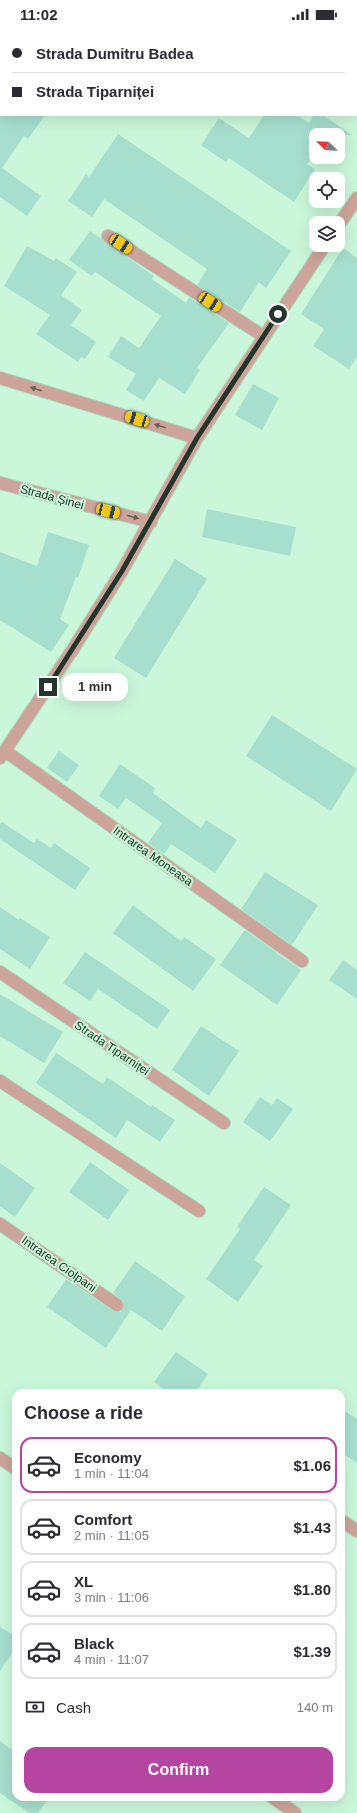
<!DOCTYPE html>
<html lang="en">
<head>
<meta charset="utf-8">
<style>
  :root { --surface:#fff; --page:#f2f2f3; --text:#2b2b33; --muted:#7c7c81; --line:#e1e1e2; --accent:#b545a0 }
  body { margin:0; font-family:Arial,sans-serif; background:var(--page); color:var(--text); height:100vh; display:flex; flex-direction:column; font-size:15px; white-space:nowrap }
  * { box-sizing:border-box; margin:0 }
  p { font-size:13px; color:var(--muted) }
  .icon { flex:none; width:22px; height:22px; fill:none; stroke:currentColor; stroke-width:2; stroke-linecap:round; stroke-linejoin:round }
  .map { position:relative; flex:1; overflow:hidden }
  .drawer { position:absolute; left:12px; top:1361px; width:333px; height:412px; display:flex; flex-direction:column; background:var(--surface); border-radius:12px; box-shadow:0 4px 16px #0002 }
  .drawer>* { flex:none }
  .top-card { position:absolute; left:0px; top:0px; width:357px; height:88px; box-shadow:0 4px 16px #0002; display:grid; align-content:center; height:88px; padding:0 12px; background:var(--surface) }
  .needle { width:26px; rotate:293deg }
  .fabs { position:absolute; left:309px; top:100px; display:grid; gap:8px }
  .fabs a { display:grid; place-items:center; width:36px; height:36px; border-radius:8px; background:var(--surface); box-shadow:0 4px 16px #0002; font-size:20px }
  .end { position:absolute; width:18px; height:18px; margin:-9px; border:5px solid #24362a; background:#fff; box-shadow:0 0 0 2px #fff }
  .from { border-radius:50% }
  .bubble { position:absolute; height:28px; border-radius:12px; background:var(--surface); box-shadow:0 4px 16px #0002; font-size:13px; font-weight:800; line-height:28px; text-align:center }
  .car { position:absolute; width:12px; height:24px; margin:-12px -6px; border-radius:5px; box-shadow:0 0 3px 1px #0007; background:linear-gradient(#f5c518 24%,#345 0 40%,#f5c518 0 76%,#345 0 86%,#f5c518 0) }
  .top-card b { display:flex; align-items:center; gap:14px; height:38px; font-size:15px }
  .top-card b+b { border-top:1px solid var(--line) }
  .top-card i { width:10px; height:10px; background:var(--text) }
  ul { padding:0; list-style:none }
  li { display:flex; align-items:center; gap:12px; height:56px; margin:0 8px 6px; padding:0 4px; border:2px solid var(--line); border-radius:12px }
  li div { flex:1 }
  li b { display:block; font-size:15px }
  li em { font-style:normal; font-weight:800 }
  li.active { border-color:var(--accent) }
  li>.icon { width:36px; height:36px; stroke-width:1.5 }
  h2 { padding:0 12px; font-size:18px; line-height:48px }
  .pay { display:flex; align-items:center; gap:10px; height:44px; padding:0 12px; font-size:15px }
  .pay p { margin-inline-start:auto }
  .action { display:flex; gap:8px; margin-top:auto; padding:8px 12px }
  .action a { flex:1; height:46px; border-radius:12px; background:var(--accent); color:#fff; font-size:16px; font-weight:800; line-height:46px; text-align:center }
  .status { display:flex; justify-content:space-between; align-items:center; height:28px; padding:0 20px; background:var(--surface); direction:ltr }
  .status svg { height:11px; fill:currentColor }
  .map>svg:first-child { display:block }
  .building { fill:#a7dfcf }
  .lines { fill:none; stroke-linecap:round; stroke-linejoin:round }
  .minor-casing { stroke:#acd4ba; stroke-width:14 }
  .minor { stroke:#cda499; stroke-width:12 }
  .oneway { fill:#686256 }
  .route { stroke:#24362a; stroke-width:5 }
  .labels { text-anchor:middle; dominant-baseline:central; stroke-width:4; stroke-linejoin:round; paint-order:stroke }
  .street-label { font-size:12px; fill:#24362a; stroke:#caf7d9 }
</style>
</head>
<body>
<div class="status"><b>11:02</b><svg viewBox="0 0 49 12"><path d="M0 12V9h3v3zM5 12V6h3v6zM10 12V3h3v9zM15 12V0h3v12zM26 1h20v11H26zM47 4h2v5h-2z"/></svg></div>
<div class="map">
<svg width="357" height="1785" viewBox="0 0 357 1785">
  <rect width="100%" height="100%" fill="#caf7d9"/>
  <path class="building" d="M 0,87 L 45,87 L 28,111 L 24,108 L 2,140 L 41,168 L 27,188 L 0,169 Z
    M 264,87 L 297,87 L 309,95 L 314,87 L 323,87 L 352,107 L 316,107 L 316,123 L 307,136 L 315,141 L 294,174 L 229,130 L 226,134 L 201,117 L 219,90 L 249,110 Z
    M 118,106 L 291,223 L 266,260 L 259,254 L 240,284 L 197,257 L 207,241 L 104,171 L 92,189 L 68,173 L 86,146 L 89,149 Z
    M 90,203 L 154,248 L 152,251 L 186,275 L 189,269 L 229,295 L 197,340 L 200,342 L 185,366 L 159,350 L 144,373 L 126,362 L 136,346 L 108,329 L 121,308 L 139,320 L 161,288 L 95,244 L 92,248 L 69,232 Z
    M 27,218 L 54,233 L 56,230 L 77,244 L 61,267 L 82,282 L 71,297 L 96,314 L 85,331 L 81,329 L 78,334 L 36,306 L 50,287 L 4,258 Z
    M 343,220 L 357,230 L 357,329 L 349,341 L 313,318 L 324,301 L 301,286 Z
    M 253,356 L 279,370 L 262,402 L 235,387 Z
    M 207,481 L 296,499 L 290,528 L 202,509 Z
    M 48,504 L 89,517 L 78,550 L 76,549 L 60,591 L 69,597 L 51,624 L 0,592 L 0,524 L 37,538 Z
    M 175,531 L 207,551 L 146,650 L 114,630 Z
    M 272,687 L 357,741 L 331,783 L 246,728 Z
    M 59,723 L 79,737 L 67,754 L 47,740 Z
    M 120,736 L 155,760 L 153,765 L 201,800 L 206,792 L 237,812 L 215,845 L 171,816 L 164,826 L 148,815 L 162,795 L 126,770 L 118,781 L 99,768 Z
    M 2,794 L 34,815 L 37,811 L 51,820 L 54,815 L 90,840 L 75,862 L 0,811 L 0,796 Z
    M 265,844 L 318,877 L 292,917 L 241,881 Z
    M 133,877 L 181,913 L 184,909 L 216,931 L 193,963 L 113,905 Z
    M 0,879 L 19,892 L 20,890 L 50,909 L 30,941 L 0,921 Z
    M 245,902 L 301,942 L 277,977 L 220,937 Z
    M 85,924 L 170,982 L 157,1001 L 98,961 L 90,973 L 63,955 Z
    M 343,932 L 357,942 L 357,971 L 329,952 Z
    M 0,966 L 63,1004 L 44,1035 L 0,1008 Z
    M 201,998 L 239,1023 L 209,1068 L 172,1042 Z
    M 56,1025 L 103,1056 L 107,1049 L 151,1079 L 152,1077 L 175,1092 L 160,1114 L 127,1092 L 116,1110 L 36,1055 Z
    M 260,1069 L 272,1077 L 277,1070 L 293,1081 L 270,1113 L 243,1094 Z
    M 90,1134 L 129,1162 L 108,1192 L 69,1164 Z
    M 0,1135 L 35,1160 L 15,1189 L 0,1178 Z
    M 264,1159 L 291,1177 L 254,1232 L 263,1238 L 238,1274 L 206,1251 L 240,1201 L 237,1199 Z
    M 135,1233 L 185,1268 L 162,1303 L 131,1282 L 106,1320 L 47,1279 L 66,1251 L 113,1283 L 121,1284 L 123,1281 L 124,1274 L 113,1265 Z
    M 176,1324 L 208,1346 L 195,1365 L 169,1365 L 154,1354 Z
    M 341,1381 L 357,1391 L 357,1435 L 341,1424 Z
    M 0,1599 L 16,1609 L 16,1619 L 0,1643 Z
    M 0,1713 L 16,1725 L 16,1769 L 49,1769 L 38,1785 L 29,1785 L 0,1765 Z"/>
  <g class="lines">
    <g class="minor-casing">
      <path id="minor" d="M 338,198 L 357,170
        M 108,208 L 263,308
        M 0,350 L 197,410
        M 0,455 L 151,494
        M 5,723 L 302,933
        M 0,730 L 73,621 L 122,543 L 197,410 L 325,217
        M 0,944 L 224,1095
        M 0,1053 L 199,1183
        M 0,1196 L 117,1277
        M 0,1430 L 16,1441
        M 341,1492 L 357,1503
        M 272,1769 L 295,1785"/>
    </g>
    <use href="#minor" class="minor"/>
  </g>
  <defs><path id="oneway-solid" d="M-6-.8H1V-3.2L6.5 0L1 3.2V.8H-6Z"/></defs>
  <g class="oneway">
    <use href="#oneway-solid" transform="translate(36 361) rotate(-163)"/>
    <use href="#oneway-solid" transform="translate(160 398) rotate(-163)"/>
    <use href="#oneway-solid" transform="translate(133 489) rotate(14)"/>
  </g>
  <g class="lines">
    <path class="route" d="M 48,659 L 122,543 L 197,410 L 278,286"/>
  </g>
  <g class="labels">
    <g class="street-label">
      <text transform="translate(52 469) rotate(15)">Strada Șinei</text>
      <text transform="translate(153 828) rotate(35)">Intrarea Moneasa</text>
      <text transform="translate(112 1020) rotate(34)">Strada Tiparniței</text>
      <text transform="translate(59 1236) rotate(35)">Intrarea Ciolpani</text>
    </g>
  </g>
</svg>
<div class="fabs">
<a><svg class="needle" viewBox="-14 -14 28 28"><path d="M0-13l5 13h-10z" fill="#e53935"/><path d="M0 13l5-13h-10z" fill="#7c7c81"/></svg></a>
<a><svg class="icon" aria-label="locate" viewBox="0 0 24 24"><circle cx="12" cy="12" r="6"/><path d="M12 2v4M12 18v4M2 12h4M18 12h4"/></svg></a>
<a><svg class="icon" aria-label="layers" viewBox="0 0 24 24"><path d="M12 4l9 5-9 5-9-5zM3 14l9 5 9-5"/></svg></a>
</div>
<i class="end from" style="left:278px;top:286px"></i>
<i class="end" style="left:48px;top:659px"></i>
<div class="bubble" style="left:62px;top:645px;width:66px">1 min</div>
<i class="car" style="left:121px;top:216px;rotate:123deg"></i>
<i class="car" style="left:210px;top:274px;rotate:123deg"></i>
<i class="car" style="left:137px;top:391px;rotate:287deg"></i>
<i class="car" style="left:108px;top:483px;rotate:104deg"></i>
<div class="top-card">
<b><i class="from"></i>Strada Dumitru Badea</b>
<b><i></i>Strada Tiparniței</b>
</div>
<section class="drawer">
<h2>Choose a ride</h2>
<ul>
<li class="active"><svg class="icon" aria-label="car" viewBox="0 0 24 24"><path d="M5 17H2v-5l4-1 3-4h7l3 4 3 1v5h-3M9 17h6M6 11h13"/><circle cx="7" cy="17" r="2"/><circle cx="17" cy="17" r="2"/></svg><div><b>Economy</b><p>1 min · 11:04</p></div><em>$1.06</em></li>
<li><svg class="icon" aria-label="car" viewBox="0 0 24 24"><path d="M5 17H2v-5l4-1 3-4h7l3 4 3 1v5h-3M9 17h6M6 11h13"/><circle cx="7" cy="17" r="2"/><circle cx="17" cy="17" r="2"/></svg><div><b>Comfort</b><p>2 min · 11:05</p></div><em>$1.43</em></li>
<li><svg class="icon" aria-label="car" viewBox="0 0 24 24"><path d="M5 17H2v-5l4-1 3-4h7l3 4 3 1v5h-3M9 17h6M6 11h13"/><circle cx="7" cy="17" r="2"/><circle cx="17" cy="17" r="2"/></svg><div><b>XL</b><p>3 min · 11:06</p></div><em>$1.80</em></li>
<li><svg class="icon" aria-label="car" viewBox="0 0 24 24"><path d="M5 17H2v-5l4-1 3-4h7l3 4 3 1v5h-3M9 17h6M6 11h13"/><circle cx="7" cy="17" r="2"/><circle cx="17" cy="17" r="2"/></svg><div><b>Black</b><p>4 min · 11:07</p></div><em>$1.39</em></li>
</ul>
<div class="pay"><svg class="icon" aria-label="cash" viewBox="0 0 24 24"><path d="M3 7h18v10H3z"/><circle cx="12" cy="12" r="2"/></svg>Cash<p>140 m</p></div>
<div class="action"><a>Confirm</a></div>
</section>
</div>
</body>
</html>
